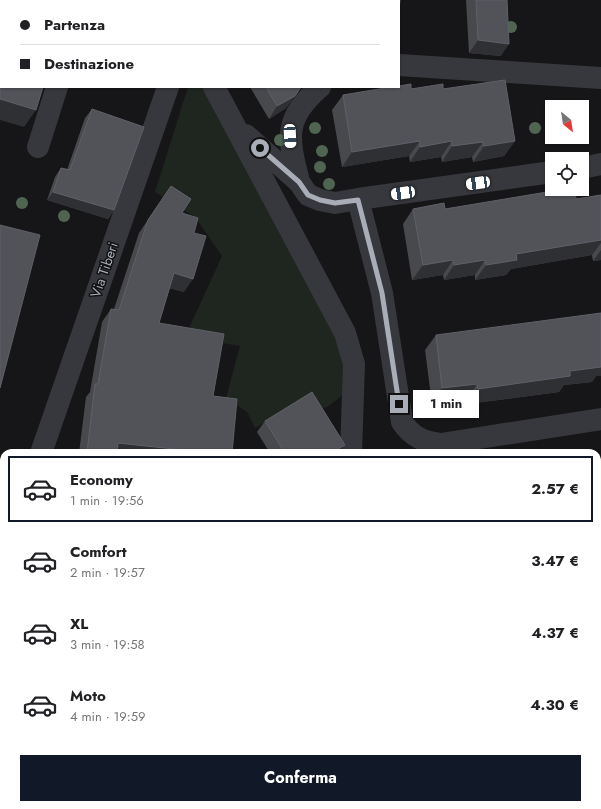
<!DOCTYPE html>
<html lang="it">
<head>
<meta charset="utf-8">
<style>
  :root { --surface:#fff; --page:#f2f2f2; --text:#202124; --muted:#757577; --line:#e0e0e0; --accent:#111827 }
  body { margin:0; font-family:Jost,sans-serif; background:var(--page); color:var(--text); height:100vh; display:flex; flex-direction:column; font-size:15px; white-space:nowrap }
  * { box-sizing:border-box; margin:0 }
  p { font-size:13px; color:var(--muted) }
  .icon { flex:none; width:22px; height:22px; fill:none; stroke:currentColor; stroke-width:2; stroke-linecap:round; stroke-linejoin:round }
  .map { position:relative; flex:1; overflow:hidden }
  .drawer { position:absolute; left:0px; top:449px; width:601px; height:360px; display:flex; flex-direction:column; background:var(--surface); border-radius:12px 12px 0 0; box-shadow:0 1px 3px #0004 }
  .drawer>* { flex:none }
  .banner { position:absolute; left:0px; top:0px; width:400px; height:88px; box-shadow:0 1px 3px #0004; display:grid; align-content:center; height:88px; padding:0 20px; background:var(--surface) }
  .needle { width:26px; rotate:150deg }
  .buttons { position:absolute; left:545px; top:100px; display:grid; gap:8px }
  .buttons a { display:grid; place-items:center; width:44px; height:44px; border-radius:0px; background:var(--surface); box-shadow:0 1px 3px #0004; font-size:20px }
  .end { position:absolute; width:18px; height:18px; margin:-9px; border:5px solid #a8adb8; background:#111; box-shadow:0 0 0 2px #111 }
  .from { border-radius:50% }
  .bubble { position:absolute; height:28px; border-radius:0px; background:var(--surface); box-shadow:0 1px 3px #0004; font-size:13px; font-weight:700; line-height:28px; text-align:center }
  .car { position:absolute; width:12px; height:24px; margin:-12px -6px; border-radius:5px; box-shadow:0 0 3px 1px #0007; background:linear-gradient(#fff 24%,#345 0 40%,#fff 0 76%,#345 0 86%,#fff 0) }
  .banner b { display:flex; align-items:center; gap:14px; height:38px; font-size:15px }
  .banner b+b { border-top:1px solid var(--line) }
  .banner i { width:10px; height:10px; background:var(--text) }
  ul { padding:7px 0 0; list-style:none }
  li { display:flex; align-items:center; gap:12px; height:66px; margin:0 8px 6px; padding:0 12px; border:2px solid transparent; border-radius:0px }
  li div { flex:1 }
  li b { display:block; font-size:15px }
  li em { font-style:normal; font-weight:700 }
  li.active { border-color:var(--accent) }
  li>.icon { width:36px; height:36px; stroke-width:1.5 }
  .cta { display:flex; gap:8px; margin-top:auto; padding:8px 20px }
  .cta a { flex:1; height:46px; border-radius:0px; background:var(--accent); color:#fff; font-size:16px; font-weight:700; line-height:46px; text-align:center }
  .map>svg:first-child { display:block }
  .green { fill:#1e261f }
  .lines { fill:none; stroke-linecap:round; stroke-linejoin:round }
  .minor { stroke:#37383d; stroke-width:22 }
  .tree { fill:#506452 }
  .wall { fill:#47494d }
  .shaded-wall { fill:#2f3033 }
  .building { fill:#525359; stroke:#5f6168 }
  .route { stroke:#a8adb8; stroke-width:5 }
  .labels { text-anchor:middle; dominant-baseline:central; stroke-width:3; stroke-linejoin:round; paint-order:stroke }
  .street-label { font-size:14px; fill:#a8adb8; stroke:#111113 }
</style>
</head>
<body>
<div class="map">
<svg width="601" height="809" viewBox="0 0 601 809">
  <rect width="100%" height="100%" fill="#161618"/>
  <path class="green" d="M 188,87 L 205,87 L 345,340 L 348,391 L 327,407 L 313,411 L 304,398 L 255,428 L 247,412 L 226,398 L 240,346 L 185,337 L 222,256 L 195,217 L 155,192 Z
    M 597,477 L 601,477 L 601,797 L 597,798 Z
    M 0,557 L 4,557 L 4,664 L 0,714 Z
    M 27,805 L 435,805 L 436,809 L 26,809 Z"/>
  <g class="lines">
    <path class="minor" d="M 89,1 L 89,0
      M 197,1 L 197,0
      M 399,65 L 601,78
      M 214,87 L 345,333 L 354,364 L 351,453
      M 246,135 L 299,182 L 308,195 L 320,200 L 335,203 L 358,199
      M 38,147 L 57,87
      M 582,168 L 601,164
      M 552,172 L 358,199 L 382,293 L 402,422 C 412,437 424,442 441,444 L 601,419
      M 299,182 C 288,138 283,119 320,87
      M 41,453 L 168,87
      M 0,491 L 4,491
      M 2,809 L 4,792"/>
  </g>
  <g class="tree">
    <circle cx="511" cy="27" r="6"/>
    <circle cx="315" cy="128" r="6"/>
    <circle cx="535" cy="128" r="6"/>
    <circle cx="280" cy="140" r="6"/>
    <circle cx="322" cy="151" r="6"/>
    <circle cx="320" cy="167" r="6"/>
    <circle cx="329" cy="184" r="6"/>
    <circle cx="22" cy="203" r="6"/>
    <circle cx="64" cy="216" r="6"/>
  </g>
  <path class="wall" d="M 250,0 L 400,0 L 399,1 L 250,1 Z
    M 466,0 L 507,0 L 501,56 L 469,53 Z
    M 250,87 L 302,87 L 298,91 L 286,108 L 269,119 Z
    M 411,89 L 443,89 L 515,141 L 504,156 L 473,162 L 472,157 L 442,162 L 441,157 L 410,162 L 409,156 L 342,167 L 332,110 L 343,95 Z
    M 92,109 L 114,210 L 108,219 L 47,200 L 55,177 L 61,168 L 67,170 L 85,118 Z
    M 171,186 L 182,213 L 194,233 L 184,292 L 169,288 L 159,323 L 213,396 L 232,453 L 79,453 L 86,397 L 90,392 L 102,322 L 111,309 L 114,309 L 139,233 Z
    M 601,195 L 601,260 L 593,261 L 592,255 L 511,269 L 506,275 L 475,280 L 475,275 L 444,280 L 443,275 L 412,280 L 403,224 L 413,209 L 445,209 L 576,199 Z
    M 436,335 L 596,376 L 592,382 L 564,385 L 559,392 L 467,404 L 467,399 L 432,404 L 425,350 Z
    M 265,421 L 345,445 L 339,453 L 270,453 L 257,432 Z"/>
  <path class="shaded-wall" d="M 478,40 L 509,44 L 501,56 L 469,53 Z
    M 295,96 L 286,108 L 269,119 L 277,106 Z
    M 0,99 L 36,110 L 24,127 L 0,120 Z
    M 420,141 L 409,156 L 342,167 L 352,152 Z
    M 452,141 L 441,157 L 410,162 L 420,147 Z
    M 515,141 L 504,156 L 473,162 L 484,146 Z
    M 483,142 L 472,157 L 442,162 L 452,146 Z
    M 53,192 L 114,210 L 108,219 L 47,200 Z
    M 601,240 L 601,243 L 592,255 L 511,269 L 506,275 L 475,280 L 486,265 L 516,254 Z
    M 601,250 L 601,260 L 593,261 Z
    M 453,260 L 443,275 L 412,280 L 423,265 Z
    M 485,260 L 475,275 L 444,280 L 454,265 Z
    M 174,273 L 193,279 L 184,292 L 165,287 Z
    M 601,363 L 601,376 L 596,376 L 592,382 L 564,385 L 559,392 L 467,404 L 478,389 L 570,371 Z
    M 477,384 L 467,399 L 432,404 L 442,388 Z
    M 118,443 L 211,453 L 111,453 Z
    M 345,445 L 339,453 L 331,453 Z"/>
  <path class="building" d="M 118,0 L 157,0 L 160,1 L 117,1 Z
    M 261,0 L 400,0 L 399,11 L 399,1 L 261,1 Z
    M 476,0 L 507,0 L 509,44 L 478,40 Z
    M 0,35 L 1,36 L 1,87 L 43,87 L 36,110 L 0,99 Z
    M 505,80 L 515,141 L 484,146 L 483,142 L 452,146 L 452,141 L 420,147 L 420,141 L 352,152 L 343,95 L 391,87 L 399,87 L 399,86 L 411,84 L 411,89 L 443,84 L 443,89 Z
    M 266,87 L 301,87 L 295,96 L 277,106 Z
    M 92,109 L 144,127 L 114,210 L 53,192 L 61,168 L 70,170 Z
    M 171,186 L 191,199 L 182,213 L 198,218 L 194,233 L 206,236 L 193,279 L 174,273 L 159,323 L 224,334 L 213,396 L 237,399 L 232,453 L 211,453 L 118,443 L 117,453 L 87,453 L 95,384 L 98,384 L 111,309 L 119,310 L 148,220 Z
    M 565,189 L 575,189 L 576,199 L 601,195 L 601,240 L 516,254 L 517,260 L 486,265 L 485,260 L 454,265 L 453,260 L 423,265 L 413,209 L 444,203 L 445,209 Z
    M 0,225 L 40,235 L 0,388 Z
    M 601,313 L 601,367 L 570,371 L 570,376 L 478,389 L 477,384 L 442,388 L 436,335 Z
    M 312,392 L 345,445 L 331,453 L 285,453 L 265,421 Z"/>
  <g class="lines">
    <path class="route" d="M 260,148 L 299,182 L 308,195 L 320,200 L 335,203 L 358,200 L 382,293 L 399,404"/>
  </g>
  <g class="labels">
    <g class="street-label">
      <text transform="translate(104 270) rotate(-71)">Via Tiberi</text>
    </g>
  </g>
</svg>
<div class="buttons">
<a><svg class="needle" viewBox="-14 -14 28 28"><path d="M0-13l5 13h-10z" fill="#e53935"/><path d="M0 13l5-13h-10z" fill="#757577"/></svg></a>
<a><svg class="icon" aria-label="locate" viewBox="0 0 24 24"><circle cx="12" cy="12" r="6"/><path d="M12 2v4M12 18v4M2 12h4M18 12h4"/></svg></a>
</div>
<i class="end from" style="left:260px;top:148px"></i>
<i class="end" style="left:399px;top:404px"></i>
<div class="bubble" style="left:413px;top:390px;width:66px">1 min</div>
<i class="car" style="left:290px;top:136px;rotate:177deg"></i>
<i class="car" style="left:478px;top:183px;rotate:262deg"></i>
<i class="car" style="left:403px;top:193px;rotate:262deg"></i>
<div class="banner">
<b><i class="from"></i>Partenza</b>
<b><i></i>Destinazione</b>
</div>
<section class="drawer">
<ul>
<li class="active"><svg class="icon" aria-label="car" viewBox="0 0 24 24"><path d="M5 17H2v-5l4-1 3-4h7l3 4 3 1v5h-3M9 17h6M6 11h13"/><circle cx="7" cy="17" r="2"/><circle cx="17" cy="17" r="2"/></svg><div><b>Economy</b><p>1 min · 19:56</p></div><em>2.57 €</em></li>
<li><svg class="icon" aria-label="car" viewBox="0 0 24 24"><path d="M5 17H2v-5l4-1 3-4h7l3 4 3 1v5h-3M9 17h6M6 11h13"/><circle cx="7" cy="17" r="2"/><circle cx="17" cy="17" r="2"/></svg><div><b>Comfort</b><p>2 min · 19:57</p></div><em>3.47 €</em></li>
<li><svg class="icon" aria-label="car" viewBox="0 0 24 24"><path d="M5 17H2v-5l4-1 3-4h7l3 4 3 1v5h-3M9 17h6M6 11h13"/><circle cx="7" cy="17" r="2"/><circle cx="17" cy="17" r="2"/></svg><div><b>XL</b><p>3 min · 19:58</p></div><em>4.37 €</em></li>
<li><svg class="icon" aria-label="car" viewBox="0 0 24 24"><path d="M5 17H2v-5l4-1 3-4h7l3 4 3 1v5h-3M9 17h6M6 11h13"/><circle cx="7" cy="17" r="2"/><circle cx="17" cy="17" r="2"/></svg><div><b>Moto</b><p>4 min · 19:59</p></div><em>4.30 €</em></li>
</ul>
<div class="cta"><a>Conferma</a></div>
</section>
</div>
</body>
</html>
